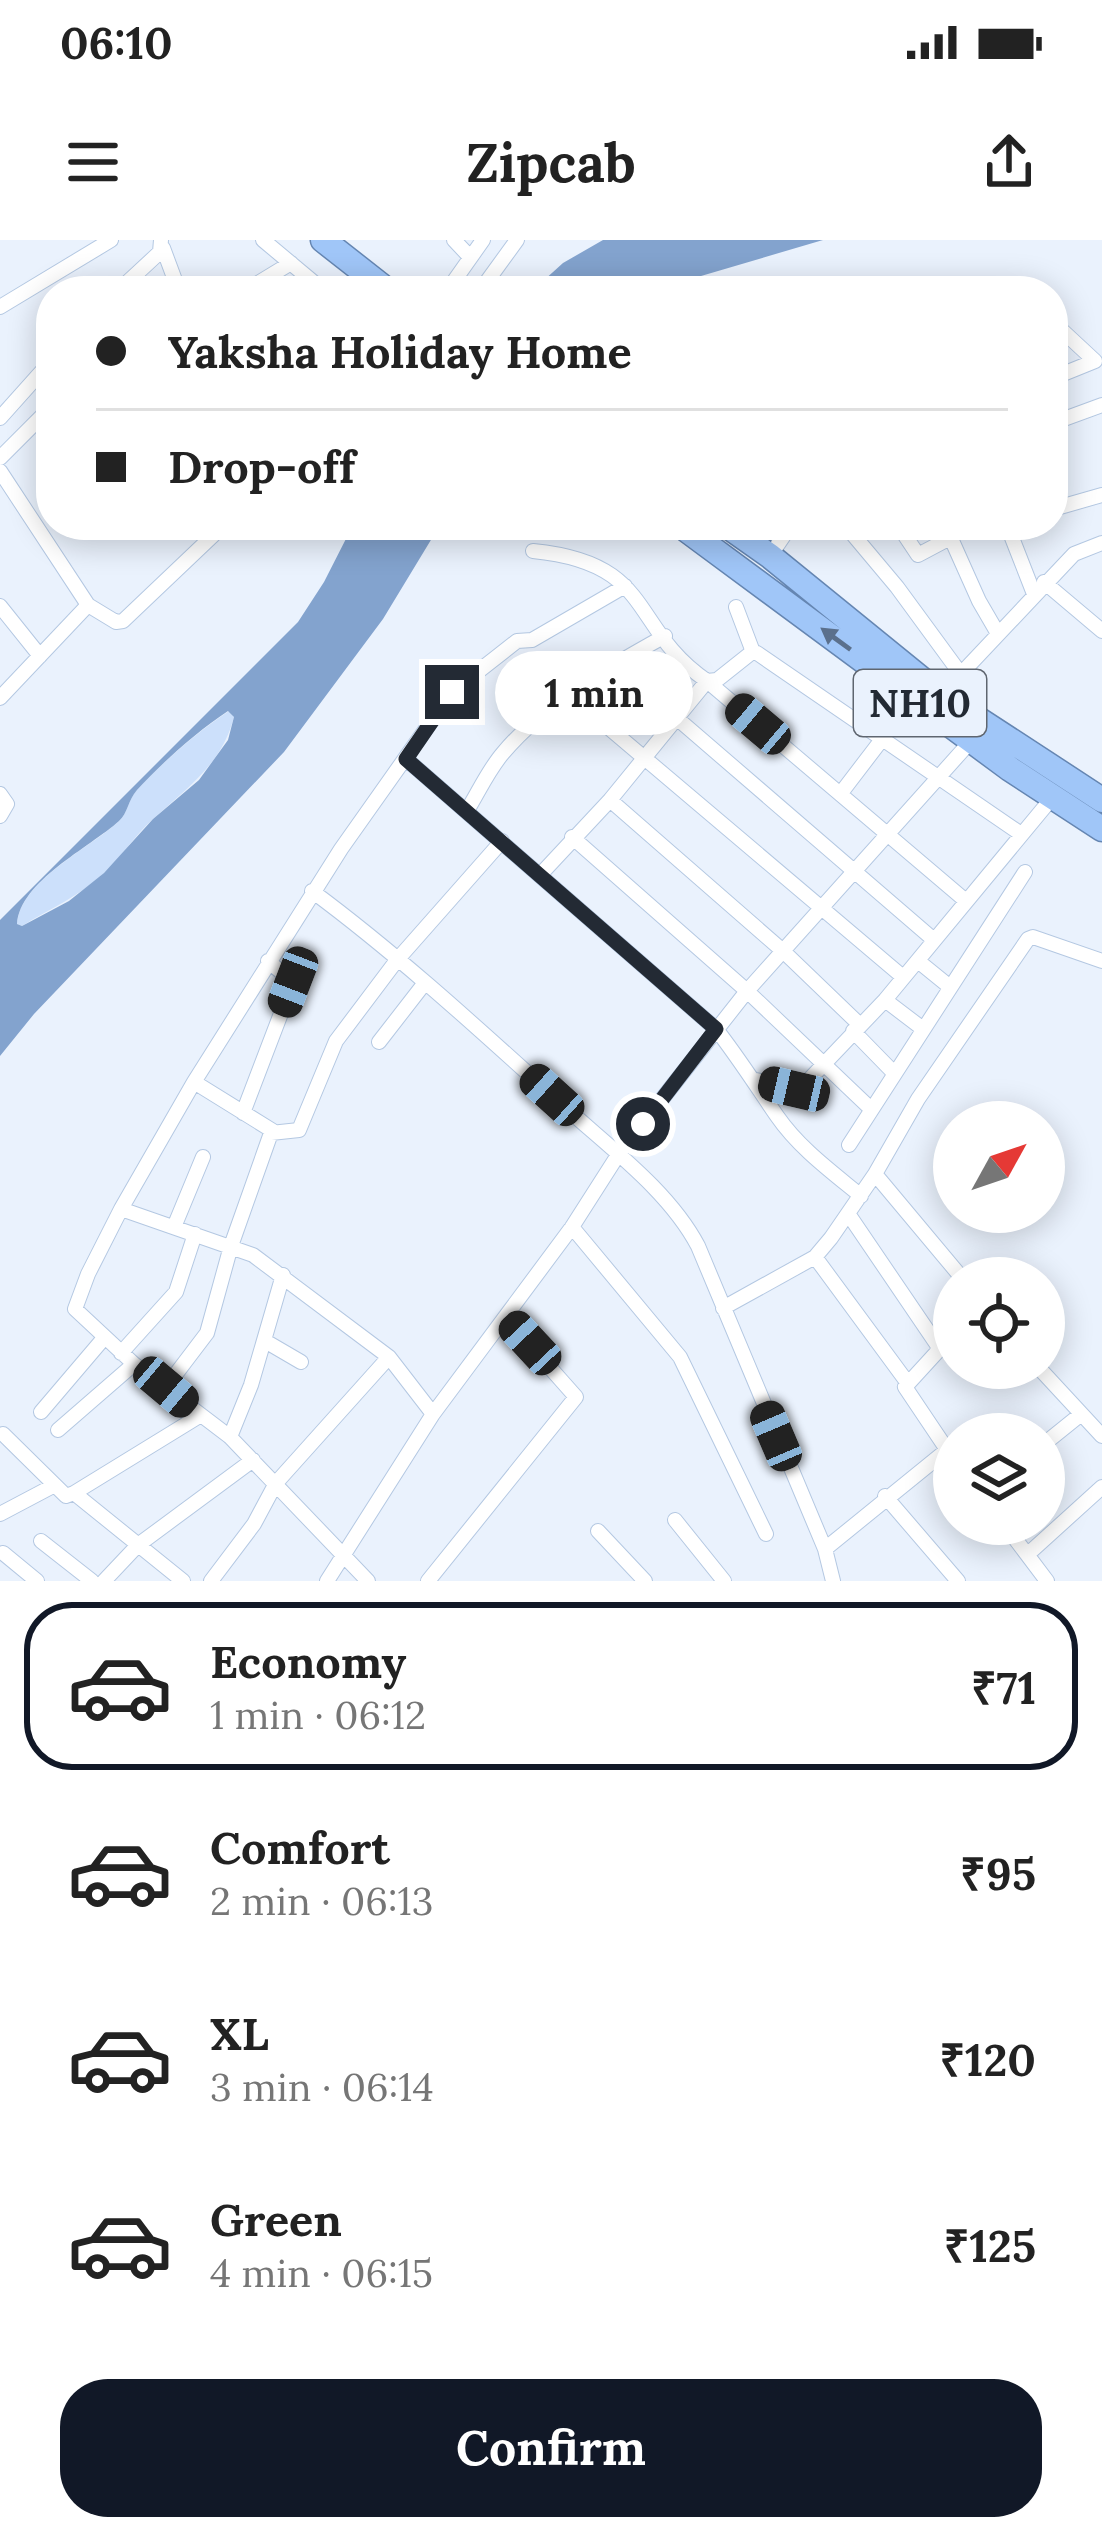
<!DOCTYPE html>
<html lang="en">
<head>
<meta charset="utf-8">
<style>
  :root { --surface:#fff; --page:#f6f6f6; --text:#222; --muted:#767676; --line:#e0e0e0; --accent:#111827 }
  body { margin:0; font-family:Lora,serif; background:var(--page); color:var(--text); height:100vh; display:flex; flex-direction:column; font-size:45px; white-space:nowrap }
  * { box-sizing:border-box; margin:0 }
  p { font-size:39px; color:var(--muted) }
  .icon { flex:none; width:66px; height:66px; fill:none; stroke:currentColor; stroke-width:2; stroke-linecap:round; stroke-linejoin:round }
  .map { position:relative; height:1341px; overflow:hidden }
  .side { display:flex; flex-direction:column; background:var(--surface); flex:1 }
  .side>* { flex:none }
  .hud { position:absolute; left:36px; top:36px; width:1032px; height:264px; border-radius:48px; box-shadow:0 6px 30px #0003; display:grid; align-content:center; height:264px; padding:0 60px; background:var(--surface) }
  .needle { width:78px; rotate:50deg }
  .fabs { position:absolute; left:933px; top:861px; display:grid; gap:24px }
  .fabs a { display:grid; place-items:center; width:132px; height:132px; border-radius:50%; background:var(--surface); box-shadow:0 6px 30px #0003; font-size:60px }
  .end { position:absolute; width:54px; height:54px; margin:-27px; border:15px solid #232a34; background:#fff; box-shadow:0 0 0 6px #fff }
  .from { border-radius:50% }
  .bubble { position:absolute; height:84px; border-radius:42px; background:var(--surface); box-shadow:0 6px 30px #0003; font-size:39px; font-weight:700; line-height:84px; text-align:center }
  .car { position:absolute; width:36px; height:72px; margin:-36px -18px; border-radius:15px; box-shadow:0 0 9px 3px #0007; background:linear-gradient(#222 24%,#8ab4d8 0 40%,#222 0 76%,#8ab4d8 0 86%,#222 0) }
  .hud b { display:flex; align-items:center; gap:42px; height:114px; font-size:45px }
  .hud b+b { border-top:3px solid var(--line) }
  .hud i { width:30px; height:30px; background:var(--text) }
  ul { padding:21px 0 0; list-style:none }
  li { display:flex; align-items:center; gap:36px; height:168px; margin:0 24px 18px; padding:0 36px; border:6px solid transparent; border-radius:48px }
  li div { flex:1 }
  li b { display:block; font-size:45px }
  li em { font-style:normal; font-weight:700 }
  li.current { border-color:var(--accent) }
  li>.icon { width:108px; height:108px; stroke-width:1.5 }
  .button { display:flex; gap:24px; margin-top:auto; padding:24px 60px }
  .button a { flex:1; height:138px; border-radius:48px; background:var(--accent); color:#fff; font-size:48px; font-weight:700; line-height:138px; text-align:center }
  .status { display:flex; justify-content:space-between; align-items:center; height:84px; padding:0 60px; background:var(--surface); direction:ltr }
  .status svg { height:33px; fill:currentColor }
  header { display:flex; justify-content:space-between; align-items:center; height:156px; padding:0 60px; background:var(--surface); font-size:54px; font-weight:700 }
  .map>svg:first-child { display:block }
  .green { fill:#cce0fb }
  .water { fill:#83a3ce; fill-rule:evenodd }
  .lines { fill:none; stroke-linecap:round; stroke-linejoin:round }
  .minor-casing { stroke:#b4c8e2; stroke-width:16 }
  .trunk-casing { stroke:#6586b2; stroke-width:27 }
  .minor { stroke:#fff; stroke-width:14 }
  .trunk { stroke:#a0c6f8; stroke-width:24 }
  .oneway { fill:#5b708c }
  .route { stroke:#232a34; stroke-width:15 }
  .labels { text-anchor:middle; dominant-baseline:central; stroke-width:12; stroke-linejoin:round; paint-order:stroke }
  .shield { fill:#eaf2fd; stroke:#5f6670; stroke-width:3 }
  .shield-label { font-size:39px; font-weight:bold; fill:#232a34 }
</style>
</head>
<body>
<div class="status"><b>06:10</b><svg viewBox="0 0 49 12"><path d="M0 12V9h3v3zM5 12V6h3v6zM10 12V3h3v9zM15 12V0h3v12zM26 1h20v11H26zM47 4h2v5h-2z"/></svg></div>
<header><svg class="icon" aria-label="menu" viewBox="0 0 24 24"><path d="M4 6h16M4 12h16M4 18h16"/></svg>Zipcab<svg class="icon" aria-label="share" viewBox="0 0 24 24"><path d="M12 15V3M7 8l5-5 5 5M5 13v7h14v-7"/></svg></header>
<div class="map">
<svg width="1102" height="1341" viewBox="0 0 1102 1341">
  <rect width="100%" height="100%" fill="#eaf2fd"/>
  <path class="green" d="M 229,471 L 234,477 C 222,524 187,548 153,579 C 134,596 121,618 102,635 C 78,657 49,669 22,686 L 17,684 C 21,640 89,609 119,581 C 128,573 128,560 137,550 C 163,522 197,492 229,471 Z"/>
  <path class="water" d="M 603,0 L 823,0 L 650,51 L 532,51 L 563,23 Z
    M 353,285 L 440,285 L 383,379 L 284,512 L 34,774 L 0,816 L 0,680 L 298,382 L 324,342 ZM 228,471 L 234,477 L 228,500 L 199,540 L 153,579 L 104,633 L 69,661 L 22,686 L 17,684 C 20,641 89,608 119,581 C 128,573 128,560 137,550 C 163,522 196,492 228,471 Z"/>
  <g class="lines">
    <g class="minor-casing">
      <path id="minor" d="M 263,0 L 324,51
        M 454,0 L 470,17
        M 163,8 L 179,51
        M 118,51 L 160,12 L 161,0
        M 245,51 L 291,23
        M 447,51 L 483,0
        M 480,51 L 517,0
        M 0,67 L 111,0
        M 1053,82 L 1095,121 L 1053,138
        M 0,178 L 51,121
        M 1053,183 L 1102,165
        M 0,218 L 51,167
        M 0,231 L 88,365 L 116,382 L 123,381 L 224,285
        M 1053,269 L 1102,255
        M 845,285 L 897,347 L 960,433
        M 898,285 L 918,315 L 950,298
        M 945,285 L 979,361 L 997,392
        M 1007,285 L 1034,354
        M 533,311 C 656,323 629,388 707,441 L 717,440 L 751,413 L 757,413 L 1021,594
        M 770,316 L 791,285
        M 1044,342 L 1102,391
        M 0,366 L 40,416
        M 736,367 L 753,412
        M 614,424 L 934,700
        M 570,455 L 903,737
        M 941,455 L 1074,314 L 1102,303
        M 0,458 L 88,365
        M 406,519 L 716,789 C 738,817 757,847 777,876 C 799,908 832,932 861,956
        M 841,553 L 883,498
        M 0,554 L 7,564 L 0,576
        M 610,560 L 783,711 L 860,785
        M 468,569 C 479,551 489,529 503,513 C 545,463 609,427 665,396
        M 572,597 L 747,751 L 871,869
        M 540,635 L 610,560 L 707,441 L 966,661
        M 312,651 C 401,717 483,793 565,867 C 610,908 669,951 698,1006 L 825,1309 L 833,1341
        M 918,721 L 950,747
        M 885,760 L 923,789
        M 853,791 L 894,833
        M 379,802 L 424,744
        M 756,840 L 796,849 L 803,846 L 885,760 L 1052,558
        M 194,842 L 273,891
        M 243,873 L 293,742 L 268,721
        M 849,905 L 1025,632
        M 875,934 L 962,1038
        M 121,969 L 253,1015 L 389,1117 L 433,1174
        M 849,975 L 938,1106 L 937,1112 L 905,1147 L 954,1220
        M 174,987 L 203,917
        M 572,987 L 680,1117 L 766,1294
        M 815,1017 L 907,1142
        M 723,1068 L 815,1017 L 831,998 L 875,934 L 918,859 L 1028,699 L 1033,697 L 1102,721
        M 265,1101 L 301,1122
        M 121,1113 L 176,1052 L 195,994
        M 1039,1128 L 1102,1196
        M 166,1147 L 207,1093 L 231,1006 L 271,893 L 299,890 L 336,801 L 397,720 L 502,601
        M 41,1172 L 104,1098
        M 58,1190 L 134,1124
        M 3,1194 L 66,1256 L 74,1253 L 183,1341
        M 230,1197 L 251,1145 L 283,1035
        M 1044,1204 L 1080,1175
        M 74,1253 L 201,1175
        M 885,1256 L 958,1341
        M 0,1274 L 53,1246
        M 675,1280 L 724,1341
        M 1004,1284 L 1047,1341
        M 598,1291 L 645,1341
        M 41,1301 L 92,1341
        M 825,1309 L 947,1210
        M 3,1313 L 37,1341
        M 1028,1314 L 1102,1247
        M 104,1341 L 138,1305 L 253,1220
        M 211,1341 L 254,1284 L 276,1243 L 389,1117
        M 327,1341 L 433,1174 L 572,987 L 618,915 L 747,751 L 971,501
        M 368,1341 L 230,1197 L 134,1124 L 75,1069 L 88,1034 L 121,969 L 194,842 L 341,609 L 452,452 L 517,401 L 532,400 L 625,346
        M 428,1341 L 576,1157 L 506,1078"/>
    </g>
    <g class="trunk-casing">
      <path id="trunk" d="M 323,0 L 388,51
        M 680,285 L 1010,529 L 1102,589
        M 726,285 L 770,316 L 941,455 L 1102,560"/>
    </g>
    <use href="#minor" class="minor"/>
    <use href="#trunk" class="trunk"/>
  </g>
  <defs><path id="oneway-solid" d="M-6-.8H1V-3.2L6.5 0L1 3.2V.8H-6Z" transform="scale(3)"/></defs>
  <use class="oneway" href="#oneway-solid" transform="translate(836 399) rotate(-144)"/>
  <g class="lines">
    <path class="route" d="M 452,452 L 406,519 L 716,789 L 643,884"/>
  </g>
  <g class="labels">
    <rect class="shield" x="854" y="430" width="132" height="66" rx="9"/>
    <g class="shield-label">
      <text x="920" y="463">NH10</text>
    </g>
  </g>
</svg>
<div class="fabs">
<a><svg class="needle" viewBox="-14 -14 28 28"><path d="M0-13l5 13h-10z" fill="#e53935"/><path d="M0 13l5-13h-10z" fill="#767676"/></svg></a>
<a><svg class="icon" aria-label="locate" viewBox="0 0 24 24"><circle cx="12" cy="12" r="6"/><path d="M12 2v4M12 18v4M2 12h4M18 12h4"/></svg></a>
<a><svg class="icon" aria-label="layers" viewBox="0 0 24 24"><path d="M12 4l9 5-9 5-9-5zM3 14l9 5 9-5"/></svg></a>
</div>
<i class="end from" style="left:643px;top:884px"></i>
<i class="end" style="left:452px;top:452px"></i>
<div class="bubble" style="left:495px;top:411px;width:198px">1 min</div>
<i class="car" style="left:758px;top:484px;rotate:310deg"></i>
<i class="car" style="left:293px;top:742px;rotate:201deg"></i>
<i class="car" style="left:794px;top:849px;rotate:283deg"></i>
<i class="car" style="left:552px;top:855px;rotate:312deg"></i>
<i class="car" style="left:530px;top:1103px;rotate:317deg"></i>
<i class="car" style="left:166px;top:1147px;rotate:130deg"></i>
<i class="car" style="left:776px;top:1196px;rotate:337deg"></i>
<div class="hud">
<b><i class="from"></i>Yaksha Holiday Home</b>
<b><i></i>Drop-off</b>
</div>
</div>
<section class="side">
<ul>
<li class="current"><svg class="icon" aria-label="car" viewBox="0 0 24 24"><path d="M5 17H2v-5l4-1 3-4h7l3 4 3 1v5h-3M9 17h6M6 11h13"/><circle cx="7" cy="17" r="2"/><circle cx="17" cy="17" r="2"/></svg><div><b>Economy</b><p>1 min · 06:12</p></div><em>₹71</em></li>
<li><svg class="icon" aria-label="car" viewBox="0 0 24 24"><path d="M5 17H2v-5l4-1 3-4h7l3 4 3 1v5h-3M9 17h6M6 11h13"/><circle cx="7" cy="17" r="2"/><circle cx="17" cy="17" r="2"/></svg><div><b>Comfort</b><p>2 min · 06:13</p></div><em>₹95</em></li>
<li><svg class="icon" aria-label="car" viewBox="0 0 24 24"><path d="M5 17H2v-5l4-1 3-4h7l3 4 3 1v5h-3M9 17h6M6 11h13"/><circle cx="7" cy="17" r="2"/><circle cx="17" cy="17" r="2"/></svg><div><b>XL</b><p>3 min · 06:14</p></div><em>₹120</em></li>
<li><svg class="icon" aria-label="car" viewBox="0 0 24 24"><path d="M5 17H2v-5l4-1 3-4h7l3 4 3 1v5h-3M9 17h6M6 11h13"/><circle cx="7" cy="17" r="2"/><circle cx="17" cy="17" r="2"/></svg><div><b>Green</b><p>4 min · 06:15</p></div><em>₹125</em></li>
</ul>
<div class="button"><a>Confirm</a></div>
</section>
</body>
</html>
